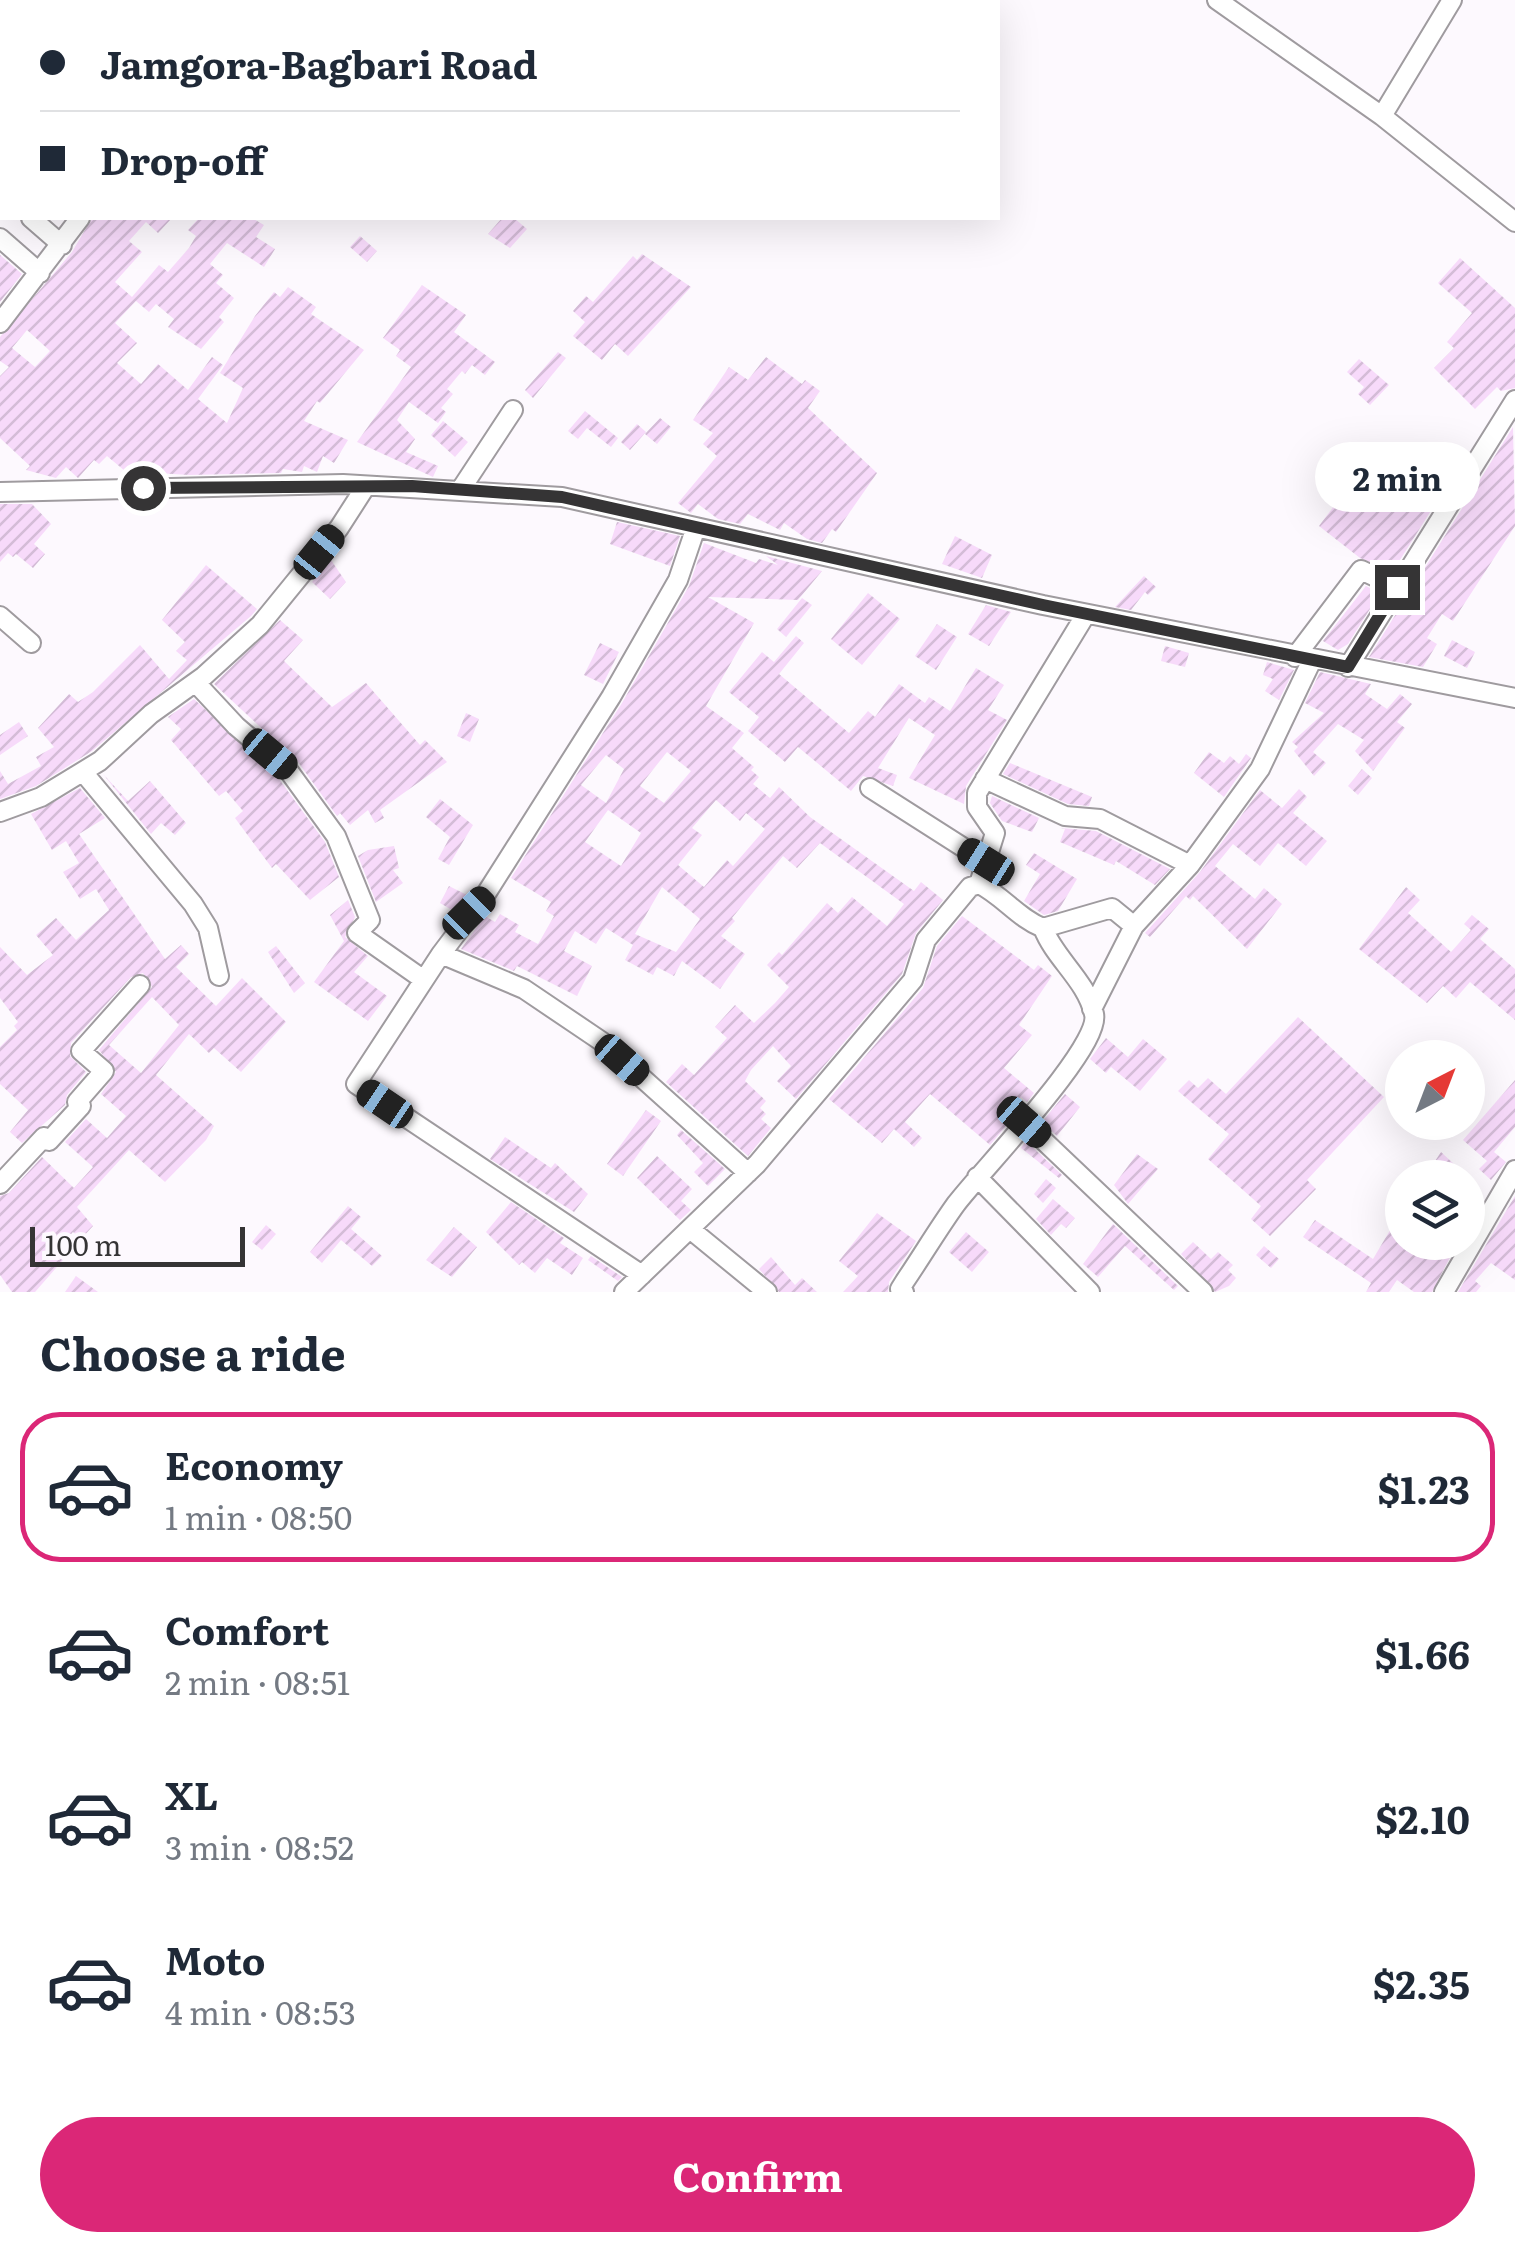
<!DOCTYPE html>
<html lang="en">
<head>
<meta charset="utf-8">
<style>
  :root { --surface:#fff; --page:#f6f6f7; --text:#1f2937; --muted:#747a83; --line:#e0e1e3; --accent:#db2777 }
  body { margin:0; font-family:Literata,serif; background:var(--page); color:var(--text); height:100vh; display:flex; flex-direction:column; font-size:38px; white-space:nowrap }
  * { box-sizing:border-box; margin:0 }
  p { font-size:32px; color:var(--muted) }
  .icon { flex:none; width:55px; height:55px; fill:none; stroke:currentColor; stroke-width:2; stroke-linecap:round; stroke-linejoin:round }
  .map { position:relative; height:1292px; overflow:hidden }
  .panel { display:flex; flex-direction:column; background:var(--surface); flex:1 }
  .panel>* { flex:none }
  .banner { position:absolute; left:0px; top:0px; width:1000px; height:220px; box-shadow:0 10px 40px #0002; display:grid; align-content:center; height:220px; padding:0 40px; background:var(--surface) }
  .needle { width:65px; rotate:42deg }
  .controls { position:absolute; left:1385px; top:1040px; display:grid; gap:20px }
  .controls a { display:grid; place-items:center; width:100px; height:100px; border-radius:50%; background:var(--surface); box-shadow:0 10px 40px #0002; font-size:50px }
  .scale { position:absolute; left:30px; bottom:25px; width:215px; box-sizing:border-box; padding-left:10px; border:5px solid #353435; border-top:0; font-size:28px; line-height:35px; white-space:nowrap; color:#353435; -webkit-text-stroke:8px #fdf9fe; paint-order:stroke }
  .end { position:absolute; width:45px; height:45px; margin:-22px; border:12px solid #353435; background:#fff; box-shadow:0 0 0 5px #fff }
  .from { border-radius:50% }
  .bubble { position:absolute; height:70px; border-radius:35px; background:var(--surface); box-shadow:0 10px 40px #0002; font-size:32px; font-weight:700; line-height:70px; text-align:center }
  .car { position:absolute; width:30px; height:60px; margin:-30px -15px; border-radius:12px; box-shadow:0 0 8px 2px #0007; background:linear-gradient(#222 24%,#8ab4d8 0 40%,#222 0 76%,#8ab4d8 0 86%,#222 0) }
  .banner b { display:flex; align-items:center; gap:35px; height:95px; font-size:38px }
  .banner b+b { border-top:2px solid var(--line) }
  .banner i { width:25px; height:25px; background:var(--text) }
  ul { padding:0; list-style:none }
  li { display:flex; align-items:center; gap:30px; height:150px; margin:0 20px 15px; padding:0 20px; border:5px solid transparent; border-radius:40px }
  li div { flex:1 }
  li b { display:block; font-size:38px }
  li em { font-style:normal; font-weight:700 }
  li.on { border-color:var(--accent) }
  li>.icon { width:90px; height:90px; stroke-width:1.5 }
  h2 { padding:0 40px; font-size:45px; line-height:120px }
  .button { display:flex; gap:20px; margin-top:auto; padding:20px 40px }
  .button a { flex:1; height:115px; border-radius:60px; background:var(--accent); color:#fff; font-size:40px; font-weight:700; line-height:115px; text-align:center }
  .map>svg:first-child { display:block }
  .building { fill:url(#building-hatch); fill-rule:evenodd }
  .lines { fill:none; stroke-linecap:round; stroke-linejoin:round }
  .minor-casing { stroke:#9f9b9f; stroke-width:22 }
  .minor { stroke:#fff; stroke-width:18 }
  .route { stroke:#353435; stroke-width:12 }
</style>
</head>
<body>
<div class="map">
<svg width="1515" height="1292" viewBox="0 0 1515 1292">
  <defs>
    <pattern id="building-hatch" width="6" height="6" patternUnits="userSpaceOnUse" patternTransform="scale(2.5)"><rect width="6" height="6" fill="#f7dafa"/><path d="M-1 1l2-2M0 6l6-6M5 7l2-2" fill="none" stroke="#d4bcd7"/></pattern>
  </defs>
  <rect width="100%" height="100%" fill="#fdf9fe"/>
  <path class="building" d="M 92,218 L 172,218 L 158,233 L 146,222 L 129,241 L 142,252 L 115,282 L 132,297 L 159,265 L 168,272 L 189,248 L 196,236 L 188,230 L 199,218 L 252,218 L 264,225 L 256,237 L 275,249 L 264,267 L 227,243 L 210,264 L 223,275 L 216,283 L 234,298 L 219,317 L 224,322 L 201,349 L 168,327 L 174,319 L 156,304 L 149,312 L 136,301 L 115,323 L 137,343 L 117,363 L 141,384 L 158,364 L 188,390 L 212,357 L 223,365 L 198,399 L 227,423 L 243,388 L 220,373 L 255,316 L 274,292 L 280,297 L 288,287 L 316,307 L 311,314 L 364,350 L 320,403 L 317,401 L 304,421 L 348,440 L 334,463 L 323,456 L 317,472 L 304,466 L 302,472 L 283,469 L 281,473 L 189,475 L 125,471 L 107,456 L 99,464 L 94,460 L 78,478 L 66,467 L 56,478 L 26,470 L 30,466 L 0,438 L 0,376 L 9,367 L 0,361 L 0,337 L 72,252 ZM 27,330 L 50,351 L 35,367 L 12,348 Z
    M 502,218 L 514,218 L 527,229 L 510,248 L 488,234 Z
    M 360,236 L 377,251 L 367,262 L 350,247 Z
    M 642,254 L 691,287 L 628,356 L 615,344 L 602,360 L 573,336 L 585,322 L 573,311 L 586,296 L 593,302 L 633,256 L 637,260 Z
    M 0,255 L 22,274 L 0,302 Z
    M 1460,258 L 1515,308 L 1515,388 L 1501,391 L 1497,387 L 1475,409 L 1434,368 L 1454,348 L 1447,342 L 1472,313 L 1438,283 Z
    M 422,285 L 466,315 L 454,332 L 495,362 L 485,375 L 472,365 L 465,374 L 462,371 L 447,389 L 453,394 L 441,408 L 446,412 L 438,423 L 409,402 L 397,420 L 415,439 L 406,452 L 438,466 L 433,477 L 357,442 L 411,367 L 396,356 L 400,350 L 383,338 Z
    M 558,352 L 566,358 L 533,398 L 525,390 Z
    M 766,357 L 802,384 L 805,380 L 820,391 L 808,408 L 877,473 L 836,532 L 832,529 L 822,543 L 807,539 L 784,523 L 780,530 L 748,514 L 740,524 L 718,519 L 698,504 L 691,513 L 678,503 L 717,456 L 703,444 L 713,433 L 693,420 L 729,367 L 748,380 Z
    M 1359,359 L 1389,385 L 1370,405 L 1358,394 L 1364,387 L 1347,372 Z
    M 585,411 L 618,438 L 611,447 L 587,428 L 578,439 L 568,431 Z
    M 660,418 L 671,427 L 657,444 L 645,434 Z
    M 443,421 L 468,442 L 455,457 L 431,435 Z
    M 637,424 L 646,432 L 630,450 L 621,442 Z
    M 1513,427 L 1515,526 L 1453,621 L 1442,614 L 1427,638 L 1437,644 L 1423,667 L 1369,657 Z
    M 1376,450 L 1439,498 L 1393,571 L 1360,558 L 1319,526 Z
    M 0,504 L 32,504 L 51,524 L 34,544 L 45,554 L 33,568 L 16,554 L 13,557 L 8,553 L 0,562 Z
    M 617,522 L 680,536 L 670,566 L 610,544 Z
    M 955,536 L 992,555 L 982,578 L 942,564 Z
    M 704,543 L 756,563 L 759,559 L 778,565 L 766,556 L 822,571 L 798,600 L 708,597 L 754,623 L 706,706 L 744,733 L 732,748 L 754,767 L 751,770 L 759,777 L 753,784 L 770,798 L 779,787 L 810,817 L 914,891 L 921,882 L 943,900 L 916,933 L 902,974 L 796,1099 L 777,1081 L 791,1066 L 773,1046 L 751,1070 L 745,1081 L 766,1101 L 760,1108 L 766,1114 L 761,1119 L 771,1128 L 748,1156 L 666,1082 L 682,1064 L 694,1075 L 727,1038 L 715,1027 L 735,1005 L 754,1023 L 775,1003 L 789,987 L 767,965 L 779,952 L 782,955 L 827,903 L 838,913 L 852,897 L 887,926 L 904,904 L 820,843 L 797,868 L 783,856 L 732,918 L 735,921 L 721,936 L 745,954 L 720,989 L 682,961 L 674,976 L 657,967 L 653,975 L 625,960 L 633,945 L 606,928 L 596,944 L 575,931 L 564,951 L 592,966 L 577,996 L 517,966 L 514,971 L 461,949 L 485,916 L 495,922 L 500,914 L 519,925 L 515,932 L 538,944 L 541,939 L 554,916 L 546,911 L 551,902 L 511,878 L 622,703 L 689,586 ZM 667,752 L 691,771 L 664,803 L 640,786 ZM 606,755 L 624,769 L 606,803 L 581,785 ZM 716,800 L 740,821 L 746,813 L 765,829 L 733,866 L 727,860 L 704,887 L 678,865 L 702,835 L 692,828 ZM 608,810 L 641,833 L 621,866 L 585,842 ZM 662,887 L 700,919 L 676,952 L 635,934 Z
    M 331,560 L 346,582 L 330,599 L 312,582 Z
    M 206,565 L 257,609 L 251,616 L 92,751 L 36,786 L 0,799 L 0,771 L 8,784 L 41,766 L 36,757 L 54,747 L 38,728 L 69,694 L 78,702 L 93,692 L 140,645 L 169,679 L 187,660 L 176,651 L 185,642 L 162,620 Z
    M 1144,576 L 1156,587 L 1148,595 L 1145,592 L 1131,610 L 1115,607 Z
    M 1366,586 L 1380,593 L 1348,644 L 1338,650 L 1323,641 Z
    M 868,593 L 900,619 L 862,665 L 831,639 Z
    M 802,598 L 812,605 L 786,637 L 777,629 Z
    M 986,605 L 1011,612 L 989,646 L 968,634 Z
    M 280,620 L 303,640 L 284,661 L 332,707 L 366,683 L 420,745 L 425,740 L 447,762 L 380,810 L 384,818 L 375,823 L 368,810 L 350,825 L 340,813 L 337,816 L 298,762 L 214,684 Z
    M 937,624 L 957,637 L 936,670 L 915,656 Z
    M 796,636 L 804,643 L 779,674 L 849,733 L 868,711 L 875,717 L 899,684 L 925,703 L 929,697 L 950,711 L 976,668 L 1004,685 L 988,710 L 1007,720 L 966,786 L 964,804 L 909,778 L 935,735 L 909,718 L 878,768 L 897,775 L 893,786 L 863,776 L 851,791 L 798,747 L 785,762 L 748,731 L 759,717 L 729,692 L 762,652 L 774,662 Z
    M 1452,640 L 1475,652 L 1467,668 L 1444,656 Z
    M 600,643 L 619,652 L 603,684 L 584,675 Z
    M 1165,646 L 1189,653 L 1185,667 L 1161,661 Z
    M 1267,662 L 1294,670 L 1279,700 L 1265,691 L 1273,679 L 1263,675 Z
    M 1320,672 L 1371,684 L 1365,694 L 1387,709 L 1400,694 L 1412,704 L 1397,722 L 1405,728 L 1373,771 L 1355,751 L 1364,740 L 1338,724 L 1313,752 L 1326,763 L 1314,776 L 1294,751 L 1298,747 L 1292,742 L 1324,713 L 1305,703 Z
    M 194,699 L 279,779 L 325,842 L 339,877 L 310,900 L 276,864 L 272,868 L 235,818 L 243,811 L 226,791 L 219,796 L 171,740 L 181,729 L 168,717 Z
    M 466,713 L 479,719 L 470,742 L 457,736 Z
    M 19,722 L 28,736 L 0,755 L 0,735 Z
    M 1209,752 L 1224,763 L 1230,756 L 1239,764 L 1246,754 L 1251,758 L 1224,797 L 1194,773 Z
    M 1010,763 L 1092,797 L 1089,806 L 1068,804 L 1003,774 Z
    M 1362,769 L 1372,778 L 1358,795 L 1348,786 Z
    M 103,774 L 128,801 L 150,781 L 186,823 L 175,835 L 161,823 L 151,834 Z
    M 80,788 L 105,818 L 79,834 L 165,959 L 181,945 L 189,954 L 176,967 L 216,1006 L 242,978 L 286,1022 L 241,1072 L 214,1048 L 209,1053 L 189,1034 L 156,1075 L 214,1126 L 206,1140 L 165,1182 L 129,1150 L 77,1207 L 93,1226 L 81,1239 L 73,1232 L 54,1253 L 63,1260 L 35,1292 L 12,1292 L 0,1275 L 0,1196 L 9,1193 L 42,1157 L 74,1188 L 93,1167 L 65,1142 L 86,1119 L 107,1138 L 126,1116 L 101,1094 L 116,1072 L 99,1050 L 152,987 L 143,973 L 131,977 L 71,1043 L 70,1056 L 86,1072 L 67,1095 L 65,1105 L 22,1143 L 10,1132 L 28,1110 L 0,1084 L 0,1047 L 17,1030 L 14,1026 L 18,1022 L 0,998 L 0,947 L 27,975 L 53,955 L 36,935 L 56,918 L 76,940 L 109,910 L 96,889 L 80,899 L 63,872 L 79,863 L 66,841 L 52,850 L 31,814 ZM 152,997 L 179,1025 L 141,1073 L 109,1045 Z
    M 1299,789 L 1307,797 L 1293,813 L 1327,841 L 1306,866 L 1278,843 L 1260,866 L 1233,844 L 1215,866 L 1255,899 L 1264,888 L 1282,904 L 1247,949 L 1193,896 L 1190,900 L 1186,896 L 1150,937 L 1145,933 L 1200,872 L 1260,790 L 1282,808 Z
    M 992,796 L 1039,818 L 1032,832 L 1002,821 L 990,803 Z
    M 440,799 L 473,825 L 449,865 L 438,859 L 450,837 L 426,817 Z
    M 1061,828 L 1096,831 L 1170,869 L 1155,885 L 1116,861 L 1114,865 L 1060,842 L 1065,829 Z
    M 394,846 L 399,868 L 393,870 L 403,883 L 376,902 L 358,856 L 368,850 Z
    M 1034,853 L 1077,879 L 1058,911 L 1044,915 L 1024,901 L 1040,874 L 1026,865 Z
    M 449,886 L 469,896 L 457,913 L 440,903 Z
    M 1406,887 L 1420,900 L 1408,913 L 1451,952 L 1471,930 L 1464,924 L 1472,915 L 1489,929 L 1480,939 L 1515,969 L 1515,1020 L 1470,982 L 1456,998 L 1443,986 L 1427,1003 L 1359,949 Z
    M 348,900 L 355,917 L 345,937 L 368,956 L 354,972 L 387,996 L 368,1021 L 314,982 L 344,941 L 330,915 Z
    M 962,916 L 1034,970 L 1038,965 L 1052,976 L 1019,1025 L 1032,1035 L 1004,1068 L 1034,1093 L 1027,1102 L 1021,1097 L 1006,1114 L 1012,1119 L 990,1145 L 930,1094 L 905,1122 L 922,1138 L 914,1147 L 894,1129 L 882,1143 L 829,1099 L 923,988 L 937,946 Z
    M 276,946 L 305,983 L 294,993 L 268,952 Z
    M 1298,1017 L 1384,1097 L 1307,1180 L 1316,1189 L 1270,1236 L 1251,1219 L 1261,1206 L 1208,1159 L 1229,1134 L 1178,1091 L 1189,1080 L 1198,1088 L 1208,1078 L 1226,1094 Z
    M 1106,1038 L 1128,1057 L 1143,1039 L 1167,1059 L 1140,1091 L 1111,1067 L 1106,1073 L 1090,1059 Z
    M 1515,1080 L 1515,1127 L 1494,1152 L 1506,1162 L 1491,1180 L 1479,1169 L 1487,1161 L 1463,1140 Z
    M 1065,1094 L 1080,1107 L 1057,1136 L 1042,1122 Z
    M 646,1110 L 661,1121 L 623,1176 L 607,1164 Z
    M 681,1130 L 725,1169 L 708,1186 L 694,1172 L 703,1163 L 677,1135 Z
    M 505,1137 L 551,1168 L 555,1163 L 588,1194 L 574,1212 L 490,1159 Z
    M 1026,1141 L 1062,1175 L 1059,1178 L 1021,1148 Z
    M 1441,1152 L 1456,1166 L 1445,1178 L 1424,1178 Z
    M 1137,1154 L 1158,1169 L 1128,1204 L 1114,1185 Z
    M 657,1156 L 692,1189 L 681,1201 L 691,1210 L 680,1220 L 637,1178 Z
    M 1046,1179 L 1056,1188 L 1043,1203 L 1034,1194 Z
    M 1515,1196 L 1515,1280 L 1491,1263 L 1475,1281 L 1481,1286 L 1476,1292 L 1458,1292 Z
    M 1053,1199 L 1075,1218 L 1066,1228 L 1061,1224 L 1051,1235 L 1036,1219 Z
    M 511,1202 L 564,1238 L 560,1243 L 583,1258 L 572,1275 L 547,1258 L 535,1273 L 522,1262 L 519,1265 L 486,1232 Z
    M 348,1206 L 361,1217 L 351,1229 L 382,1256 L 372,1266 L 341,1240 L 322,1263 L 310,1252 Z
    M 877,1213 L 916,1241 L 889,1282 L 888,1292 L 843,1292 L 858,1276 L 839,1261 Z
    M 1315,1220 L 1373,1259 L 1392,1227 L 1402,1233 L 1402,1242 L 1458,1242 L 1432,1292 L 1414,1292 L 1397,1280 L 1389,1292 L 1366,1292 L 1371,1283 L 1303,1237 Z
    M 1113,1224 L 1178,1286 L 1174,1290 L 1125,1246 L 1098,1277 L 1083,1264 Z
    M 266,1225 L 276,1234 L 262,1250 L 252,1242 Z
    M 454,1227 L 477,1247 L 452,1277 L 426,1260 Z
    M 966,1232 L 989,1252 L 972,1272 L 949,1252 Z
    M 1193,1242 L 1211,1259 L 1218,1252 L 1233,1265 L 1228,1270 L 1236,1278 L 1229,1286 L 1215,1292 L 1181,1254 Z
    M 1264,1246 L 1279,1259 L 1271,1268 L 1256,1255 Z
    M 591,1256 L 622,1277 L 618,1281 L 588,1260 Z
    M 771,1257 L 795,1285 L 802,1278 L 817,1292 L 779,1292 L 759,1269 Z
    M 76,1276 L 98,1292 L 65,1292 Z"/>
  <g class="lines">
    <g class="minor-casing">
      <path id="minor" d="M 141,0 L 145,2
        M 1217,0 L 1382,116
        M 1452,0 L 1382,116 L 1515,222
        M 245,2 L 247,0
        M 391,2 L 392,0
        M 0,187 L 2,189
        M 31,218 L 62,245
        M 0,238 L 40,273
        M 0,323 L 80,218
        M 461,489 L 513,410
        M 0,492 L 343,484 L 562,497 L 1043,605 L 1515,698
        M 696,527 L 678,580 L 611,697 L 484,897 L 441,954 L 524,989 L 601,1041 L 748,1173
        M 0,616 L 31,643
        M 1295,657 L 1361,570 L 1397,587
        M 1348,667 L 1515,400
        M 196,683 L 236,726 L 288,770 L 336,836 L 370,920 L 357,933 L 424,980
        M 83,772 L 193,904 L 208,928 L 219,976
        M 985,779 L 1065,816 L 1100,819 L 1190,865
        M 870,788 L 986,862
        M 0,812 L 41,797 L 100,761 L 151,714 L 204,676 L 260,625 L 339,528 L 366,486
        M 979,884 L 995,833 L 977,807 L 977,793 L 1086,614
        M 441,954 L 356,1084 L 642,1275
        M 1092,1009 L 1134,926
        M 1024,1122 L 1203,1292
        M 977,1177 L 1090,1292
        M 0,1184 L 44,1137 L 49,1141 L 81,1106 L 77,1102 L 104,1071 L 81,1051 L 140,985
        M 690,1229 L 767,1292
        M 624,1292 L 757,1164 L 913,980 L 926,940 L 970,887 L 979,884 C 1003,896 1018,918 1043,928 L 1112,908 L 1134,926 L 1190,865 L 1260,769 L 1312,660
        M 904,1292 L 900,1289 L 905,1281 C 922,1256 938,1229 956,1204 C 981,1171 1102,1046 1094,1014 C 1086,980 1055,959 1043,928
        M 1444,1292 L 1515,1170"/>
    </g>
    <use href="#minor" class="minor"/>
  </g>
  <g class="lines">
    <path class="route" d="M 143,488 L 412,486 L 562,497 L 1043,605 L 1348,667 L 1397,587"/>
  </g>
</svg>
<div class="controls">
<a><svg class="needle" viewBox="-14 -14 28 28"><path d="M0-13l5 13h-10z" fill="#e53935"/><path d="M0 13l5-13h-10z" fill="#747a83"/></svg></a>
<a><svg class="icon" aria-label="layers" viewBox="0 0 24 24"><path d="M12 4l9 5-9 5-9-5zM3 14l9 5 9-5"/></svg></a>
</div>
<div class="scale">100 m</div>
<i class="end from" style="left:143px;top:488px"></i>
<i class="end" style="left:1397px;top:587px"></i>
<div class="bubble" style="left:1315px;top:442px;width:165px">2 min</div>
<i class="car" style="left:319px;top:552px;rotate:39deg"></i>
<i class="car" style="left:270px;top:754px;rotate:130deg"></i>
<i class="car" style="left:986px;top:862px;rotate:302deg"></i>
<i class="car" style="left:469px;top:913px;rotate:45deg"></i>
<i class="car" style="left:622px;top:1060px;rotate:131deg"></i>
<i class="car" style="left:385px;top:1104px;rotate:304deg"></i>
<i class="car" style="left:1024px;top:1122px;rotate:131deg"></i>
<div class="banner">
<b><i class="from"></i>Jamgora-Bagbari Road</b>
<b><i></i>Drop-off</b>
</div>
</div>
<section class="panel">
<h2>Choose a ride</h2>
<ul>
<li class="on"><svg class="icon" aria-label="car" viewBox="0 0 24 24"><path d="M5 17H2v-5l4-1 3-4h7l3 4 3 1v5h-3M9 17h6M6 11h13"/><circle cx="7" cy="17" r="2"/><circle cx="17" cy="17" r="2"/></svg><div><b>Economy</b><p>1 min · 08:50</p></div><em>$1.23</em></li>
<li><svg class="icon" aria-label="car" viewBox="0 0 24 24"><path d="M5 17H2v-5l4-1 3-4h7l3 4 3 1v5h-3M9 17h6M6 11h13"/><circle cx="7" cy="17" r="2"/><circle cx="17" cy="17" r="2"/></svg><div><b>Comfort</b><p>2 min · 08:51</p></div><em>$1.66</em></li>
<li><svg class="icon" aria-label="car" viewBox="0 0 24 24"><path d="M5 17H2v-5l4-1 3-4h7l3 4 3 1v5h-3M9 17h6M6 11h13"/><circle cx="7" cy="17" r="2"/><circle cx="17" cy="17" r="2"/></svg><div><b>XL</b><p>3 min · 08:52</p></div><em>$2.10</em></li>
<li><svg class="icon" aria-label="car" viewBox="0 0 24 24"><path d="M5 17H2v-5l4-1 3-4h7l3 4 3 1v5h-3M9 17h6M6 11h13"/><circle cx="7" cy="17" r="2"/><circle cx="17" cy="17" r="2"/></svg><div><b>Moto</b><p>4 min · 08:53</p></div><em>$2.35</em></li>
</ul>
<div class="button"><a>Confirm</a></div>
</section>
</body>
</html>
